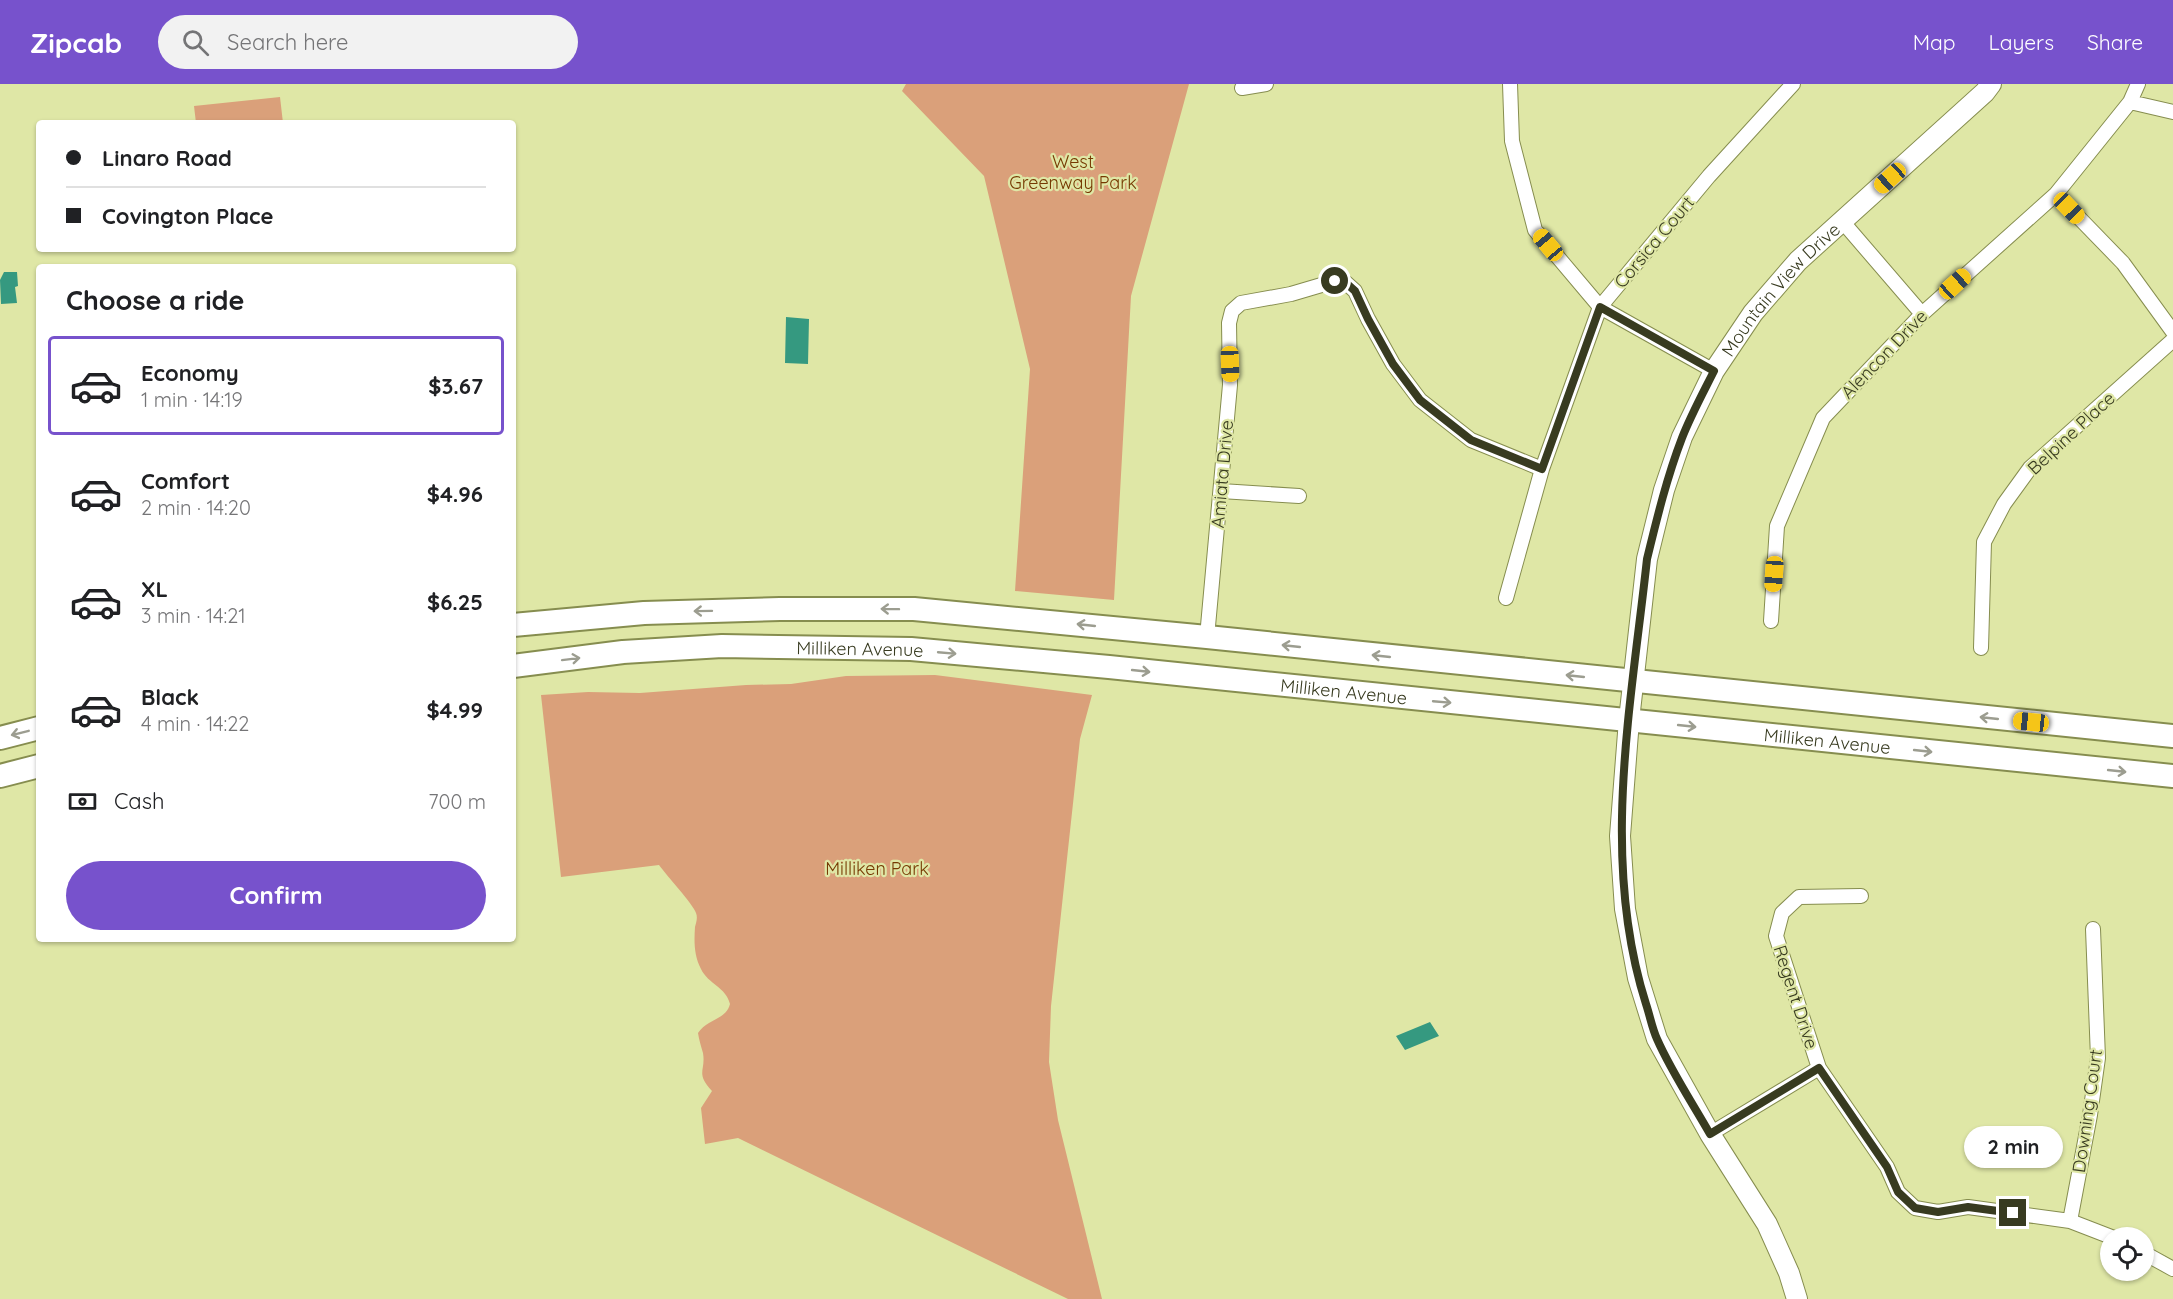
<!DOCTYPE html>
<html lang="en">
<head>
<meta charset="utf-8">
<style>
  :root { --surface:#fff; --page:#f2f2f2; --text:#202124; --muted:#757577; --line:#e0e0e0; --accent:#7752cc }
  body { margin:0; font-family:Quicksand,sans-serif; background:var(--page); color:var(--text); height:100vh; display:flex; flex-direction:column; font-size:22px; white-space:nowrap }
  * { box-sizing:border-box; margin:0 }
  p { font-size:20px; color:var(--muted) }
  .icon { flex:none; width:33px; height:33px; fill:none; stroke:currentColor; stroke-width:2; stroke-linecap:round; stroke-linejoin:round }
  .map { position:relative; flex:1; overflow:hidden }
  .side { position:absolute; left:36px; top:180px; width:480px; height:678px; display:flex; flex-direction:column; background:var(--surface); border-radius:6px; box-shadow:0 2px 4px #0004 }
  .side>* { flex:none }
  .banner { position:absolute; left:36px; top:36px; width:480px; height:132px; border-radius:6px; box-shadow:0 2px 4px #0004; display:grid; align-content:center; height:132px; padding:0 30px; background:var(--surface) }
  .fabs { position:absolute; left:2100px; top:1143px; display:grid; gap:12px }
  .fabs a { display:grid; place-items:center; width:54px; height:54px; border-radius:50%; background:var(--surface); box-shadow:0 2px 4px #0004; font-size:30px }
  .end { position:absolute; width:27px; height:27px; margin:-14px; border:8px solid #383b20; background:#fff; box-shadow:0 0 0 3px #fff }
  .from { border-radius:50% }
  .bubble { position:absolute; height:42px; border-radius:21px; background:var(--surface); box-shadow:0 2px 4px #0004; font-size:20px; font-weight:700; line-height:42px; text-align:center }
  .car { position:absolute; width:18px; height:36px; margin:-18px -9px; border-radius:8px; box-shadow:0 0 4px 2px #0007; background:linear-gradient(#f5c518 24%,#345 0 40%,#f5c518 0 76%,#345 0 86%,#f5c518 0) }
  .banner b { display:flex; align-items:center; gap:21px; height:57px; font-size:22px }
  .banner b+b { border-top:2px solid var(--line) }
  .banner i { width:15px; height:15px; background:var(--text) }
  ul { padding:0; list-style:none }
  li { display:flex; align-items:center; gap:18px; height:99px; margin:0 12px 9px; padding:0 18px; border:3px solid transparent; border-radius:6px }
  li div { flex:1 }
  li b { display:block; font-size:22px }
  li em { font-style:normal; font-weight:700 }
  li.active { border-color:var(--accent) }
  li>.icon { width:54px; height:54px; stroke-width:1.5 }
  h2 { padding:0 30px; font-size:27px; line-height:72px }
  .pay { display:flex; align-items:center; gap:15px; height:66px; padding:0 30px; font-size:22px }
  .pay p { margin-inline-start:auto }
  .action { display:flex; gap:12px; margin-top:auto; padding:12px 30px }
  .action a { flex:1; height:69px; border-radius:36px; background:var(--accent); color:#fff; font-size:24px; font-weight:700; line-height:69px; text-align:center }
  header { display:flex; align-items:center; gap:36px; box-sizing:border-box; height:84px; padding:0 30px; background:var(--accent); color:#fff }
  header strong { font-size:28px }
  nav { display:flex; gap:33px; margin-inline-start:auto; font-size:21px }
  .search { width:420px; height:54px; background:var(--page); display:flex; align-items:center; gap:15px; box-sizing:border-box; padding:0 21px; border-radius:33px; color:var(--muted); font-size:22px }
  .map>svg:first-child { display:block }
  .green { fill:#daa07a }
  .water { fill:#359980 }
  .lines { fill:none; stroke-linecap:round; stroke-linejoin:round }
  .street-casing { stroke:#868d4f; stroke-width:16 }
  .secondary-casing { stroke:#868d4f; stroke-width:22 }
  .primary-casing { stroke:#868d4f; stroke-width:26 }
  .street { stroke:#fff; stroke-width:14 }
  .secondary { stroke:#fff; stroke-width:20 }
  .primary { stroke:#fff; stroke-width:22 }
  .oneway { stroke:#9c9d90 }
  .route { stroke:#383b20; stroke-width:8 }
  .labels { text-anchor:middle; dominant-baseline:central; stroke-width:4.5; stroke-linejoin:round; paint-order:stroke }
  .park-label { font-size:18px; fill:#763902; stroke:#dfe7a6 }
  .street-label { font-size:18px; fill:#383b20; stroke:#dfe7a6 }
</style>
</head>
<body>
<header>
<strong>Zipcab</strong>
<div class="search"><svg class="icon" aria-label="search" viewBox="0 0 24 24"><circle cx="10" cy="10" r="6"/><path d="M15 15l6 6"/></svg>Search here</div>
<nav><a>Map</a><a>Layers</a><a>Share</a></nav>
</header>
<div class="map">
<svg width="2173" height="1215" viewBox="0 0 2173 1215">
  <rect width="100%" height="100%" fill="#dfe7a6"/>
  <path class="green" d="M 906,0 L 1189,0 L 1131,212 L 1114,516 L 1015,507 L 1030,285 L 984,92 L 902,7 Z
    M 280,13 L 283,39 L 196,39 L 194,22 Z
    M 935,591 L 1092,611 L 1080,655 L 1051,922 L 1049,978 L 1058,1036 L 1102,1215 L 1068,1215 L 738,1054 L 705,1060 L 701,1024 L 712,1007 C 695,989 706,987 703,969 C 701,962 699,956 698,949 C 707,935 726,936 730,920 C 726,903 708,900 701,885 C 694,872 694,858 695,843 C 696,839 698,834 696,829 C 693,820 667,792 659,781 L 561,793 L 541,611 L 588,608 L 640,609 L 746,601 L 791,600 L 846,592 Z"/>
  <path class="water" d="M 4,188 L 17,188 L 18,202 L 15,203 L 17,219 L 1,220 L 0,196 Z
    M 786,233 L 809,235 L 808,280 L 785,279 Z
    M 1430,938 L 1439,952 L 1405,966 L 1396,952 Z"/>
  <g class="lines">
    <g class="street-casing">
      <path id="street" d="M 1510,0 L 1512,57 L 1535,146 L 1600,223 L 1714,287
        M 1242,4 L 1266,0
        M 2130,18 L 2173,28
        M 2056,110 L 2123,179 L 2173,248
        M 1842,137 L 1922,230
        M 1221,407 L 1299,412
        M 1506,514 L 1542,385 L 1600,223 L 1709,92 L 1793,0
        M 1771,537 L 1777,442 L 1823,334 L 1922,230 L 2056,110 L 2130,18 L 2138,0
        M 1207,553 L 1230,301 L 1229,239 L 1232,227 L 1241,219 L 1291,210 L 1335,197 L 1345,198 L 1355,207 L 1368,235 L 1393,280 L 1420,316 L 1471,356 L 1542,385
        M 1981,564 L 1984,458 L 2004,420 L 2030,384 L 2173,256
        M 1861,812 L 1799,813 L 1782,829 L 1776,852 L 1819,984 L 1887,1083 L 1898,1108 L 1915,1124 L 1938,1128 L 1968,1123 L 2070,1137 L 2114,1154
        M 1710,1050 L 1819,984
        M 2070,1137 L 2090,1031 L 2098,974 L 2093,845
        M 2144,1169 L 2173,1185"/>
    </g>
    <g class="secondary-casing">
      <g id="secondary">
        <path id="s1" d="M 1797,1215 L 1789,1189 L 1767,1140 L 1710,1050 L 1657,955 L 1638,894 L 1625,825 L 1620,752 L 1629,636 L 1647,475 L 1664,406 L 1682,353 L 1714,287 L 1753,229 L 1798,177 L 1985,8 L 1991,0"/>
      </g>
    </g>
    <g class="primary-casing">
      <g id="primary">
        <path d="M 513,541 L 644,529 L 780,525 L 914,525 L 1207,553 L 2173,652"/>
        <path id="s2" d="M 513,582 L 623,568 L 722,562 L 911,565 L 1109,583 L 2173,692"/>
        <path d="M 0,654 L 39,644"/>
        <path d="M 0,692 L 39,682"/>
      </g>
    </g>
    <use href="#street" class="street"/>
    <use href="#secondary" class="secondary"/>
    <use href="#primary" class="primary"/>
  </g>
  <defs><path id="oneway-shaft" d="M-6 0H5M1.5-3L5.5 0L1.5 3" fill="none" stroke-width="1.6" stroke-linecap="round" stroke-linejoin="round" transform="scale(1.5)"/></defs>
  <g class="oneway">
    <use href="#oneway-shaft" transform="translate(890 525) rotate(-179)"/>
    <use href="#oneway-shaft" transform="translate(703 527) rotate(179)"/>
    <use href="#oneway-shaft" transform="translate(1086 541) rotate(-174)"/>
    <use href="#oneway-shaft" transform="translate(1291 562) rotate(-174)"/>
    <use href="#oneway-shaft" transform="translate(947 569) rotate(5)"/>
    <use href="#oneway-shaft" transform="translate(1381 572) rotate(-174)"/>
    <use href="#oneway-shaft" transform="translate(571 575) rotate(-7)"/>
    <use href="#oneway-shaft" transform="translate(1141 587) rotate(6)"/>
    <use href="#oneway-shaft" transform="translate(1575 592) rotate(-174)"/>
    <use href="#oneway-shaft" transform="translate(1442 618) rotate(5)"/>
    <use href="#oneway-shaft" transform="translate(1989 634) rotate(-174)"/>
    <use href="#oneway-shaft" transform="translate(1687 642) rotate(6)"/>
    <use href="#oneway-shaft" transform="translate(20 649) rotate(166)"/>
    <use href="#oneway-shaft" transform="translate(1923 667) rotate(6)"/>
    <use href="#oneway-shaft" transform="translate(2117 687) rotate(6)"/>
  </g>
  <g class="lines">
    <path class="route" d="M 1335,197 L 1345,198 L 1355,207 L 1368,235 L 1393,280 L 1420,316 L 1471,356 L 1542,385 L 1600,223 L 1714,287 C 1703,309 1691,331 1682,354 C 1667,393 1657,434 1647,475 C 1631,622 1600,776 1646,920 C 1650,932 1652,944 1657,955 C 1671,987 1693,1020 1710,1050 L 1819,984 L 1887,1083 L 1898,1108 L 1915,1124 L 1938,1128 L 1968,1123 L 2013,1129"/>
  </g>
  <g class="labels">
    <g class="park-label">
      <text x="1073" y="77">West<tspan x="1073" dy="21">Greenway Park</tspan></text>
      <text x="877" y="784">Milliken Park</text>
    </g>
    <g class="street-label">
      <text transform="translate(1654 158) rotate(-50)">Corsica Court</text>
      <text stroke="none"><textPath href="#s1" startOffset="1088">Mountain View Drive</textPath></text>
      <text transform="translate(1884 270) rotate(-46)">Alencon Drive</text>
      <text transform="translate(2071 349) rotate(-43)">Belpine Place</text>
      <text transform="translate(1222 390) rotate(-85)">Amiata Drive</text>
      <text stroke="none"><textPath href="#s2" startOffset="348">Milliken Avenue</textPath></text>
      <text stroke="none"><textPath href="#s2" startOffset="834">Milliken Avenue</textPath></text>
      <text stroke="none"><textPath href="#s2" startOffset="1320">Milliken Avenue</textPath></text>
      <text transform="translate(1796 913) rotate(72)">Regent Drive</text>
      <text transform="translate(2087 1027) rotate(-82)">Downing Court</text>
    </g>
  </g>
</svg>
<div class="fabs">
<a><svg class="icon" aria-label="locate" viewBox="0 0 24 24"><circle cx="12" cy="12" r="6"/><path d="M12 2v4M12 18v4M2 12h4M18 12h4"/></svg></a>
</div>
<i class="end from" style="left:1335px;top:197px"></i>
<i class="end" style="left:2013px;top:1129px"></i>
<div class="bubble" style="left:1964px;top:1042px;width:99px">2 min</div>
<i class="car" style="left:1890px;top:94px;rotate:228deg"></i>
<i class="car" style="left:2069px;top:124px;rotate:136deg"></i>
<i class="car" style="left:1548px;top:161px;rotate:320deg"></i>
<i class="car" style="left:1955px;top:200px;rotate:48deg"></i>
<i class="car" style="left:1230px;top:280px;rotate:178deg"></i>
<i class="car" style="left:1774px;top:490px;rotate:184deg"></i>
<i class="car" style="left:2031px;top:638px;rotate:276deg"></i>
<div class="banner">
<b><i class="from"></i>Linaro Road</b>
<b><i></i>Covington Place</b>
</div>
<section class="side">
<h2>Choose a ride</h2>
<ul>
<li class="active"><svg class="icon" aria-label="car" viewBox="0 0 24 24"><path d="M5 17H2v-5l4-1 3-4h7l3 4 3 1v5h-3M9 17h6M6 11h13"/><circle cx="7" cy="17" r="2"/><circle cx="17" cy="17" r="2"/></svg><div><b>Economy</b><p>1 min · 14:19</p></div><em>$3.67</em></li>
<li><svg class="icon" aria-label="car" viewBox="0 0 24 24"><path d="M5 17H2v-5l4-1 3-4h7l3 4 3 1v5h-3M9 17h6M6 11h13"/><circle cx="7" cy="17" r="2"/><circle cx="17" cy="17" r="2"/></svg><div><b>Comfort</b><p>2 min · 14:20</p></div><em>$4.96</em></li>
<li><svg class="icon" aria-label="car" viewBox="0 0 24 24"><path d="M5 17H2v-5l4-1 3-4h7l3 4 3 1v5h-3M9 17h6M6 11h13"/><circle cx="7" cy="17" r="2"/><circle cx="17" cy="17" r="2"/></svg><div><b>XL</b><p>3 min · 14:21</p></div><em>$6.25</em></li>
<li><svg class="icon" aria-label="car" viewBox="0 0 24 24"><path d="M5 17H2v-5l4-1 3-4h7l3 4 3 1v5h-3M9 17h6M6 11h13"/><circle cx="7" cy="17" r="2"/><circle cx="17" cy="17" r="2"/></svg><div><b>Black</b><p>4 min · 14:22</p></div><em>$4.99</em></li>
</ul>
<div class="pay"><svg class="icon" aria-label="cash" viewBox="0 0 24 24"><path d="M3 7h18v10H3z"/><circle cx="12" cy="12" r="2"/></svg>Cash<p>700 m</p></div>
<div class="action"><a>Confirm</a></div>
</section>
</div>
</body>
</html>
